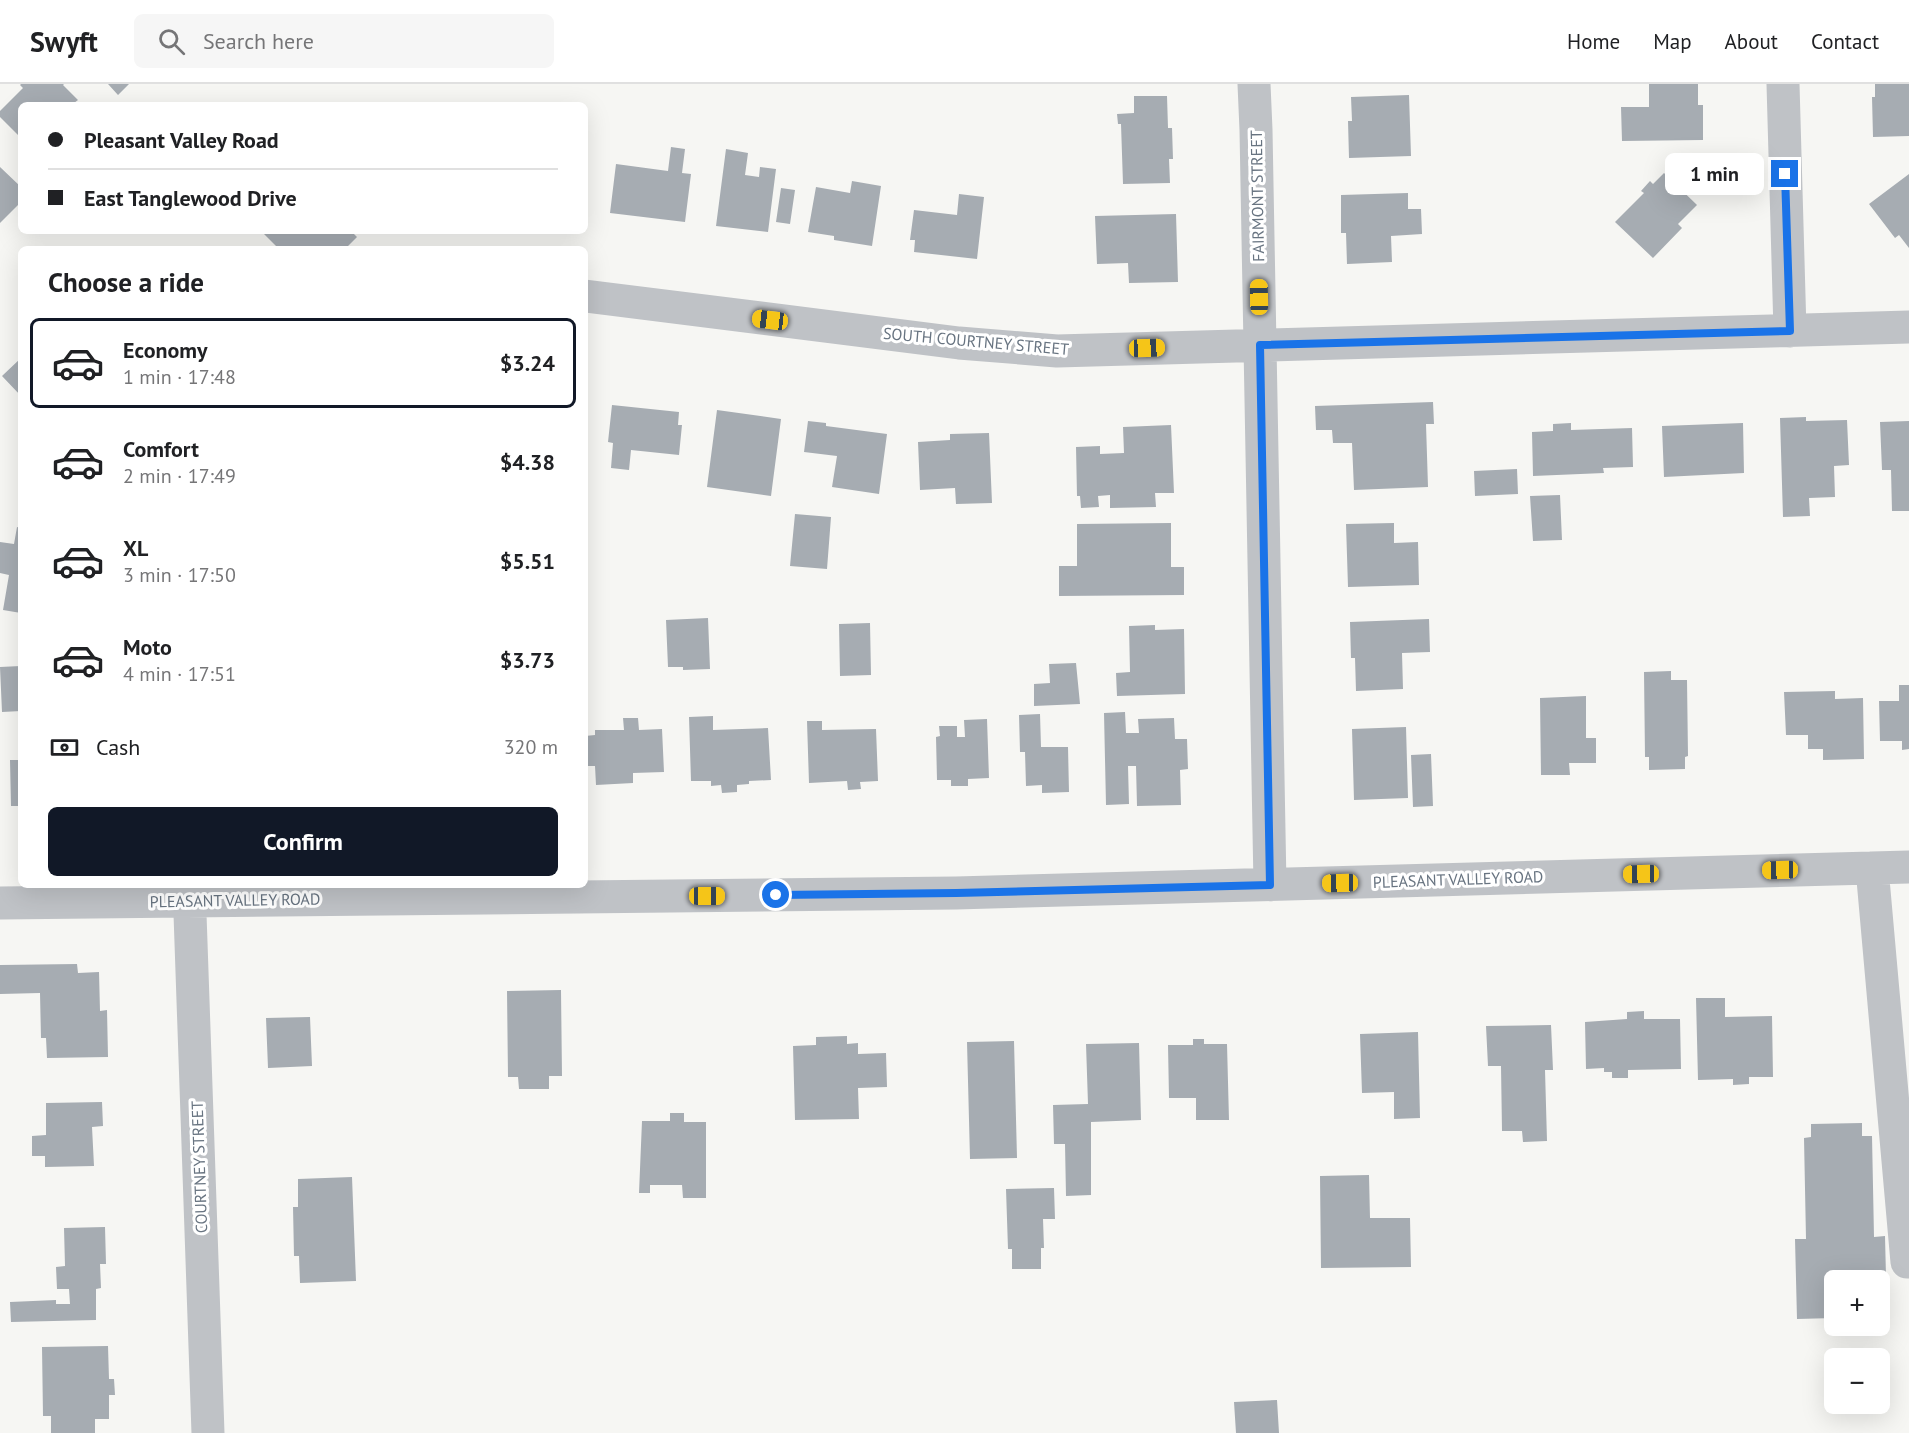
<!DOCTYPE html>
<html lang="en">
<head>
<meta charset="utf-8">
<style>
  :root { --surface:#fff; --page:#f6f6f6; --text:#202124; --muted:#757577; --line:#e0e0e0; --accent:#111827 }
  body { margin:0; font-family:"PT Sans",sans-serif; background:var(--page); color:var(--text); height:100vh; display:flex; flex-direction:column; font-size:22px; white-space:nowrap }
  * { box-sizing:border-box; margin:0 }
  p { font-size:20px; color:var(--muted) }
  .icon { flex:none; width:33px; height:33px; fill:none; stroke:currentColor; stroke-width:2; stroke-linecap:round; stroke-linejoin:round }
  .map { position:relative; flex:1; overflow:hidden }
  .details { position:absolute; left:18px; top:162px; width:570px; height:642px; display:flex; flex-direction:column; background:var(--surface); border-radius:9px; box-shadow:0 6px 24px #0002 }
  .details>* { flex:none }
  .banner { position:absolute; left:18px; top:18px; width:570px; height:132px; border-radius:9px; box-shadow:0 6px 24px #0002; display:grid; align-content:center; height:132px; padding:0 30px; background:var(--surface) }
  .buttons { position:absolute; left:1824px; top:1186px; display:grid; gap:12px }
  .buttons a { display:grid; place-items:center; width:66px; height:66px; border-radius:9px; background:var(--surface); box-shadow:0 6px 24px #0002; font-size:30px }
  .end { position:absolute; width:27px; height:27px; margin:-14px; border:8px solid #1a73e8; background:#fff; box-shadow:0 0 0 3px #fff }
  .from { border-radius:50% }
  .bubble { position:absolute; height:42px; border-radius:9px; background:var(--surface); box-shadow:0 6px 24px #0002; font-size:20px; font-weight:600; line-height:42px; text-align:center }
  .car { position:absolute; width:18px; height:36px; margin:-18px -9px; border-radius:8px; box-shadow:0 0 4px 2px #0007; background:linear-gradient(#f5c518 24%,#345 0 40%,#f5c518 0 76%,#345 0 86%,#f5c518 0) }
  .banner b { display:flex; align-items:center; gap:21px; height:57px; font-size:22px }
  .banner b+b { border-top:2px solid var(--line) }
  .banner i { width:15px; height:15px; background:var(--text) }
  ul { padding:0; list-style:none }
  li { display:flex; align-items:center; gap:18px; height:90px; margin:0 12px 9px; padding:0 18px; border:3px solid transparent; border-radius:9px }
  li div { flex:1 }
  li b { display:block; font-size:22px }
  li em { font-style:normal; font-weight:600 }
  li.current { border-color:var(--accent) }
  li>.icon { width:54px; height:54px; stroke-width:1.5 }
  h2 { padding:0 30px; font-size:27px; line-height:72px }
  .pay { display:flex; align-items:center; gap:15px; height:66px; padding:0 30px; font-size:22px }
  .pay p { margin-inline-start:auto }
  .primary-button { display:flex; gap:12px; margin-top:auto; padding:12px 30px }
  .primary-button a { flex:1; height:69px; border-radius:9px; background:var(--accent); color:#fff; font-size:24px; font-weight:600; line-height:69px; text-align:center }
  header { display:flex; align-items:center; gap:36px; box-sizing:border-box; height:84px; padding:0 30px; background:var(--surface); border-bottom:2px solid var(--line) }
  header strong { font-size:28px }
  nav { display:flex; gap:33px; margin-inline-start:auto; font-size:21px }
  .search { width:420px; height:54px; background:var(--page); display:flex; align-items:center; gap:15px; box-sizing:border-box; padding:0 21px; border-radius:9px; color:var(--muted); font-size:22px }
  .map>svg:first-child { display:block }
  .building { fill:#a6acb2 }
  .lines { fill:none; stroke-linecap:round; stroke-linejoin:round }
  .minor { stroke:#bfc2c6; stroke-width:33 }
  .route { stroke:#1a73e8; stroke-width:8 }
  .labels { text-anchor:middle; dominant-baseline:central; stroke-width:6; stroke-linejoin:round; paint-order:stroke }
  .street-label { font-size:16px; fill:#687481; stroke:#fff }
</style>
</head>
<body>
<header>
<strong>Swyft</strong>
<div class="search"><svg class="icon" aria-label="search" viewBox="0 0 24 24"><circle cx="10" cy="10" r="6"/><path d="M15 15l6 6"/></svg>Search here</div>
<nav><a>Home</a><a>Map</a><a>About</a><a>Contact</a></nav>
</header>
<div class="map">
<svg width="1909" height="1349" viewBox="0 0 1909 1349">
  <rect width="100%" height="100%" fill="#f6f6f3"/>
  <path class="building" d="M 21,0 L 64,0 L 63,1 L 78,16 L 74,19 L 77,21 L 21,21 L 21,54 L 0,33 L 0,27 L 23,4 L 20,1 Z
    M 108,0 L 129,0 L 118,11 Z
    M 1649,0 L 1698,0 L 1698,21 L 1703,21 L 1703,56 L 1622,57 L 1621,23 L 1649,23 Z
    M 1875,0 L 1909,0 L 1909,52 L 1873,53 L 1872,13 L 1875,13 Z
    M 1409,11 L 1411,72 L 1349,74 L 1348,37 L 1352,37 L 1351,13 Z
    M 1134,12 L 1167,12 L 1168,44 L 1172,44 L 1173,75 L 1169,75 L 1170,99 L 1123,100 L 1121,40 L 1118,40 L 1117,30 L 1134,29 Z
    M 671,63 L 685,65 L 682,89 L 691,90 L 685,138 L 610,129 L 616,80 L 668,87 Z
    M 726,65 L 748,69 L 745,91 L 759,93 L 760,83 L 776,85 L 768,148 L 716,142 Z
    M 0,83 L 21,103 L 21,118 L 0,139 Z
    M 1664,89 L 1697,121 L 1678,140 L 1682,144 L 1653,174 L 1615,138 L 1644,109 L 1641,107 L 1650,97 L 1653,100 Z
    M 1909,90 L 1909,164 L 1899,151 L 1895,154 L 1869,120 Z
    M 852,97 L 881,102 L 872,162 L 834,156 L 834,152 L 808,148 L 816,103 L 850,109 Z
    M 781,104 L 795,106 L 790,140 L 776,138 Z
    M 1408,109 L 1408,125 L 1421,125 L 1422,150 L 1391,152 L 1392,178 L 1347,180 L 1346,149 L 1341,149 L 1341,111 Z
    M 959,110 L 984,113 L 977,175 L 914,168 L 915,156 L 910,156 L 914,126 L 957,131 Z
    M 1176,130 L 1178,198 L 1129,199 L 1128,179 L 1097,180 L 1095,132 Z
    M 261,147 L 351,147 L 357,153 L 345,165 L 279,165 Z
    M 21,274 L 21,312 L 2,292 Z
    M 1433,318 L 1434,340 L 1426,340 L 1428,403 L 1354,406 L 1352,359 L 1333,359 L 1332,346 L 1316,346 L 1315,322 Z
    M 612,321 L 679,328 L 678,341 L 682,341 L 679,371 L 631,366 L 629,386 L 611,384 L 613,359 L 608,358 Z
    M 717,326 L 781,335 L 771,412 L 707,403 Z
    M 1806,333 L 1806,337 L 1847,336 L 1849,381 L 1834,382 L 1835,413 L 1809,414 L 1810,432 L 1783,433 L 1780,334 Z
    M 808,337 L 826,339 L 826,342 L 887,350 L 879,410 L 832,403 L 837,372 L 804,368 Z
    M 1909,337 L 1909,427 L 1892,427 L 1891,386 L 1882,386 L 1880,338 Z
    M 1571,339 L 1571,346 L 1632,344 L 1633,383 L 1603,384 L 1604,389 L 1533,392 L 1532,348 L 1553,347 L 1553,340 Z
    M 1743,339 L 1744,389 L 1664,393 L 1662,342 Z
    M 1171,341 L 1174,409 L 1155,409 L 1156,423 L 1110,424 L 1110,411 L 1098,412 L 1099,423 L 1081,424 L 1080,412 L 1077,412 L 1076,363 L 1100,362 L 1100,370 L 1124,369 L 1123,343 Z
    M 989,349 L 992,419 L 956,420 L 955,404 L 920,406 L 918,358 L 950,356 L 950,350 Z
    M 1517,385 L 1518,410 L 1475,412 L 1474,387 Z
    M 1560,411 L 1562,456 L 1533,457 L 1530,412 Z
    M 795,430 L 831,433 L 827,485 L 790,482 Z
    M 1171,439 L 1171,483 L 1184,483 L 1184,511 L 1059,512 L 1059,482 L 1077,482 L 1077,440 Z
    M 1394,439 L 1394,459 L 1418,458 L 1419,501 L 1348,503 L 1346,440 Z
    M 17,443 L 21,444 L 21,529 L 3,526 L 9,491 L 0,489 L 0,458 L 14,460 Z
    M 708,534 L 710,585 L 683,586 L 683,583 L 668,583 L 666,536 Z
    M 1429,535 L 1430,568 L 1402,569 L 1403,605 L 1356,607 L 1355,574 L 1351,574 L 1350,538 Z
    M 870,539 L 871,591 L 840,592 L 839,540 Z
    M 1155,541 L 1155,546 L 1184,545 L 1185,610 L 1117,612 L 1116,589 L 1130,588 L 1129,542 Z
    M 1076,579 L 1080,620 L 1034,622 L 1034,600 L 1050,599 L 1049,580 Z
    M 21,582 L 21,627 L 2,628 L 0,583 Z
    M 1671,587 L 1671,596 L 1687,596 L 1688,672 L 1685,673 L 1685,685 L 1649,686 L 1649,673 L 1645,673 L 1644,588 Z
    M 1899,601 L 1909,601 L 1909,665 L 1902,666 L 1902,657 L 1880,657 L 1879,617 L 1899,617 Z
    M 1835,607 L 1835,615 L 1863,614 L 1864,675 L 1823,676 L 1823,665 L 1808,665 L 1808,651 L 1786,651 L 1784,608 Z
    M 1586,612 L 1586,654 L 1596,654 L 1596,679 L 1569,679 L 1570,691 L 1541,691 L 1540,614 Z
    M 1125,628 L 1126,649 L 1139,649 L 1138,635 L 1174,634 L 1175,655 L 1187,655 L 1188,685 L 1180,686 L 1181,721 L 1137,722 L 1136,682 L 1128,682 L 1129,720 L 1106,721 L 1104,629 Z
    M 1040,630 L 1041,663 L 1068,663 L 1069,708 L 1042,709 L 1042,701 L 1026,702 L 1025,668 L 1020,668 L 1019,631 Z
    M 713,632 L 713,646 L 768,644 L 771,696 L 749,697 L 749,700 L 737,701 L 737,708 L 722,709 L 721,701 L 711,702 L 711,697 L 691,697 L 689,633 Z
    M 623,634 L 638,634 L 639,646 L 662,645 L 664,688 L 633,689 L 633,699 L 596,701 L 595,682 L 585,682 L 585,652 L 595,651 L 595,646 L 624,646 Z
    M 987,635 L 989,694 L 968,695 L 968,702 L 951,702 L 951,696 L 937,696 L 936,653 L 940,652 L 939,642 L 957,642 L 957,653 L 965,653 L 964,636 Z
    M 807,637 L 822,637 L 822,646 L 876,645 L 878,697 L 860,698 L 861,705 L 848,706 L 847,697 L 809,699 Z
    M 1406,643 L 1408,714 L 1354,716 L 1352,645 Z
    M 1431,670 L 1433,722 L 1413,723 L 1411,671 Z
    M 10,676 L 21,676 L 21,722 L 11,722 Z
    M 77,880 L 78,889 L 99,888 L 100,927 L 107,926 L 108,973 L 47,974 L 46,954 L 41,954 L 40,909 L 0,910 L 0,881 Z
    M 561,906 L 562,992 L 549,992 L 549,1005 L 519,1005 L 518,993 L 508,993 L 507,907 Z
    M 1696,914 L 1725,914 L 1725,933 L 1772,932 L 1773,993 L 1749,993 L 1749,1000 L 1733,1001 L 1733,995 L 1698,996 Z
    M 1644,927 L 1644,935 L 1680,935 L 1681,985 L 1628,986 L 1628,994 L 1612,994 L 1612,988 L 1604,988 L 1604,984 L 1586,985 L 1585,938 L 1627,935 L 1627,928 Z
    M 310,933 L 312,982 L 268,984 L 266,934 Z
    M 1551,941 L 1553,986 L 1545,986 L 1547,1057 L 1523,1058 L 1522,1047 L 1502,1047 L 1501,982 L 1488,982 L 1486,942 Z
    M 1418,948 L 1420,1034 L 1394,1035 L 1394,1008 L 1362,1009 L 1360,950 Z
    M 847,952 L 847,960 L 858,959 L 858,970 L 886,969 L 887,1003 L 858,1004 L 859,1035 L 795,1036 L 793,962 L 816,961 L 816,953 Z
    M 1193,955 L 1204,955 L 1204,960 L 1227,960 L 1229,1036 L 1196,1036 L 1196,1014 L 1169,1014 L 1168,961 L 1193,961 Z
    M 1014,957 L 1017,1074 L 970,1075 L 967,958 Z
    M 1139,959 L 1141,1036 L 1091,1038 L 1091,1111 L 1066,1112 L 1065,1060 L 1054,1060 L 1053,1021 L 1088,1020 L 1086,960 Z
    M 102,1018 L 103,1042 L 92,1043 L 94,1082 L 45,1083 L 45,1072 L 32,1072 L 32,1052 L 46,1051 L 46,1019 Z
    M 670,1029 L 684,1029 L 684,1038 L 706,1038 L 706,1114 L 683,1114 L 682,1101 L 650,1101 L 650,1109 L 639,1109 L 642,1037 L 670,1037 Z
    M 1862,1039 L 1862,1052 L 1872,1052 L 1874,1153 L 1885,1152 L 1887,1233 L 1880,1233 L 1880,1197 L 1834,1197 L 1834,1234 L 1797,1235 L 1795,1155 L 1806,1155 L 1804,1054 L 1811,1053 L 1811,1040 Z
    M 1369,1091 L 1370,1134 L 1410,1134 L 1411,1183 L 1321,1184 L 1320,1092 Z
    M 352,1093 L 356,1197 L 300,1199 L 299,1172 L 294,1172 L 293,1123 L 298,1123 L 298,1095 Z
    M 1054,1104 L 1055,1135 L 1043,1135 L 1044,1164 L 1041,1164 L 1041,1185 L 1012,1185 L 1012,1165 L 1008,1165 L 1006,1105 Z
    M 105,1143 L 106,1180 L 100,1180 L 101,1204 L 96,1205 L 96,1236 L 11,1238 L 10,1218 L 56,1216 L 56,1220 L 70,1220 L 69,1205 L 57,1205 L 56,1183 L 65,1182 L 64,1144 Z
    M 108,1262 L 109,1295 L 114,1295 L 115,1311 L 109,1311 L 109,1335 L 95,1335 L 95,1349 L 51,1349 L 51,1332 L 43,1332 L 42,1263 Z
    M 1277,1316 L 1279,1349 L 1236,1349 L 1234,1318 Z"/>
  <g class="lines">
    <path class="minor" d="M 1254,0 L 1256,46 L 1270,801
      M 1783,0 L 1790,247
      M 585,212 L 959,259 L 1057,267 L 1909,243
      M 1872,784 L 1907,1178 L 1909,1178
      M 189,801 L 208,1349
      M 0,819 L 956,809 L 1909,783"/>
  </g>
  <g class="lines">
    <path class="route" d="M 776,811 L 956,809 L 1270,801 L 1260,261 L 1790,247 L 1785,90"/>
  </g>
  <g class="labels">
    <g class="street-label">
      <text transform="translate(1257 112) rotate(-91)">FAIRMONT STREET</text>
      <text transform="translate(976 257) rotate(5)">SOUTH COURTNEY STREET</text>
      <text transform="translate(1458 795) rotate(-2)">PLEASANT VALLEY ROAD</text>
      <text transform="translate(235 816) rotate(-1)">PLEASANT VALLEY ROAD</text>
      <text transform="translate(199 1083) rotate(-92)">COURTNEY STREET</text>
    </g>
  </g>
</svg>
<div class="buttons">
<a>+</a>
<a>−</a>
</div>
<i class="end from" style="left:776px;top:811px"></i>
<i class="end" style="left:1785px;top:90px"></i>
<div class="bubble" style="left:1665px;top:69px;width:99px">1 min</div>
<i class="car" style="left:1259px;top:213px;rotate:359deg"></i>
<i class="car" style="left:770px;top:236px;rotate:277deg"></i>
<i class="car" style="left:1147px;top:264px;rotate:88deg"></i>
<i class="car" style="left:1780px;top:786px;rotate:269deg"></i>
<i class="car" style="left:1641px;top:790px;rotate:269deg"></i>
<i class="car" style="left:1340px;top:799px;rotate:269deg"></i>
<i class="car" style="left:707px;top:812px;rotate:90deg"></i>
<div class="banner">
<b><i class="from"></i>Pleasant Valley Road</b>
<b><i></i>East Tanglewood Drive</b>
</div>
<section class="details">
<h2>Choose a ride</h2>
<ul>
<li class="current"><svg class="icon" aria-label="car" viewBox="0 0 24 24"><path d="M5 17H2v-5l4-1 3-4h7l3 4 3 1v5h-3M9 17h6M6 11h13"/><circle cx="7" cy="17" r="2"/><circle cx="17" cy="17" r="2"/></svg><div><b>Economy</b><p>1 min · 17:48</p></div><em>$3.24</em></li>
<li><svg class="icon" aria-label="car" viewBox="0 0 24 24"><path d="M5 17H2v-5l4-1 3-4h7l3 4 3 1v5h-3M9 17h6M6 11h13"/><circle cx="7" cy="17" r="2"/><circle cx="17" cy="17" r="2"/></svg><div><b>Comfort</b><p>2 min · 17:49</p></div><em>$4.38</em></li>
<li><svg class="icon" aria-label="car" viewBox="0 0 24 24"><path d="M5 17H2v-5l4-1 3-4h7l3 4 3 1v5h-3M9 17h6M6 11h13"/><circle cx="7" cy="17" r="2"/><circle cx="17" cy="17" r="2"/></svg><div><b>XL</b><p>3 min · 17:50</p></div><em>$5.51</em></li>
<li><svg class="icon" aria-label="car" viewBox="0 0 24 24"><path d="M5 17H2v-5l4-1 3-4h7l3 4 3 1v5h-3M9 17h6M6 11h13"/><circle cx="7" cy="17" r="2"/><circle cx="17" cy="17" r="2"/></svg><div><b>Moto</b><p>4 min · 17:51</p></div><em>$3.73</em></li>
</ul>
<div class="pay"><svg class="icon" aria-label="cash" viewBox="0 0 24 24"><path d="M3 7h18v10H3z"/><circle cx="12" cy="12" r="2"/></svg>Cash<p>320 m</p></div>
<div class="primary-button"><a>Confirm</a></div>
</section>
</div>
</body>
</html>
